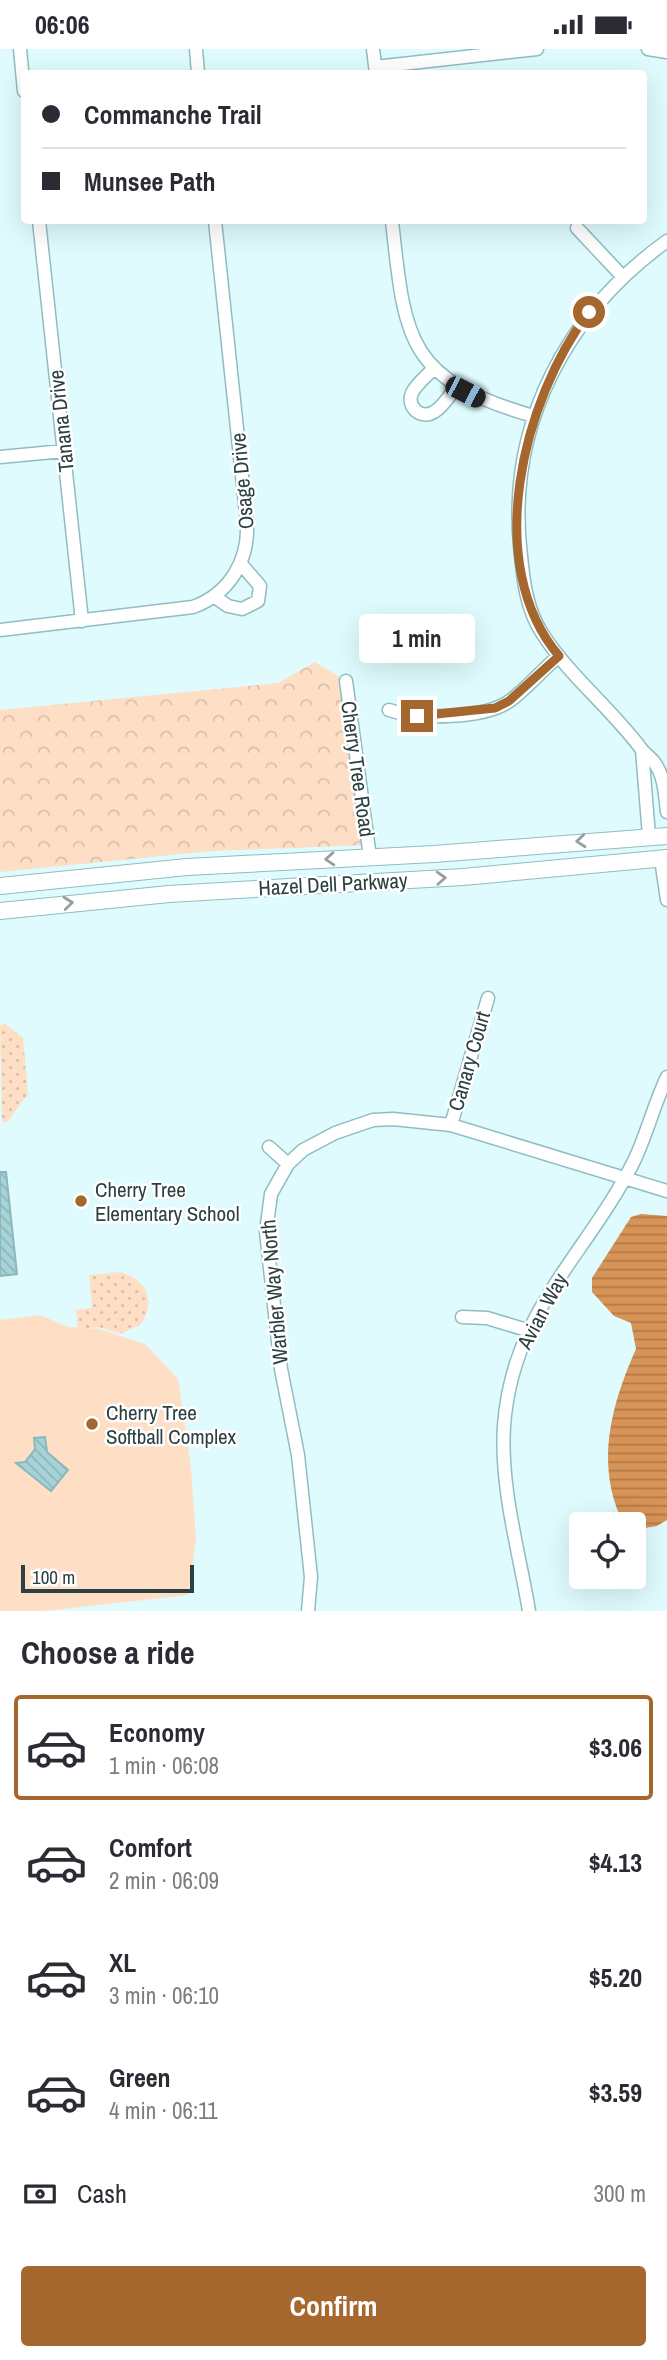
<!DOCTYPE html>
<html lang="en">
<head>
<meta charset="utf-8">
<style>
  :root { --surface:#fff; --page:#f2f2f3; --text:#2b2b33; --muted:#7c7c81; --line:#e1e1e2; --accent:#a5672d }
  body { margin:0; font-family:"Archivo Narrow",sans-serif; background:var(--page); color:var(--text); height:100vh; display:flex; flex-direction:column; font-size:26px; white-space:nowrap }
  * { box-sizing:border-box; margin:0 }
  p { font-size:23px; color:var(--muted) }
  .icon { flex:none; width:38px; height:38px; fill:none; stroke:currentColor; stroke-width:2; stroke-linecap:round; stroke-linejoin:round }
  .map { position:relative; height:1562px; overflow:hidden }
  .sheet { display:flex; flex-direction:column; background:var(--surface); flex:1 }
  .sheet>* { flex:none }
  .guide { position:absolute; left:21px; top:21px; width:626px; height:154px; border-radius:7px; box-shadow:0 7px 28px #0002; display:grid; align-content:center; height:154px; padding:0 21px; background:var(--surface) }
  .buttons { position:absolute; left:569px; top:1463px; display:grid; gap:14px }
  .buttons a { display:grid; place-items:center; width:77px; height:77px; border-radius:7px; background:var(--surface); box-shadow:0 7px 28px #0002; font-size:35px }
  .scale { position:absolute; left:21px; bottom:18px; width:173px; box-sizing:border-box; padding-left:7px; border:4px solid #2d4041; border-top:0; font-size:19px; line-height:24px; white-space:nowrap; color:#2d4041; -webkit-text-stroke:5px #fff; paint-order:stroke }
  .end { position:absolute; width:32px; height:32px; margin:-16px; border:9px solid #a5672d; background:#fff; box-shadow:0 0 0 4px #fff }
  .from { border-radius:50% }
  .bubble { position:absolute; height:49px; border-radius:7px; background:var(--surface); box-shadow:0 7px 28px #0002; font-size:23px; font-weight:700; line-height:49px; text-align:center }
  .car { position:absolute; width:21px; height:42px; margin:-21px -10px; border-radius:9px; box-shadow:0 0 5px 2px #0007; background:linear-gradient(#222 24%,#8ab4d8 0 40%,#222 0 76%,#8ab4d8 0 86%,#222 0) }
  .guide b { display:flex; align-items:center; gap:24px; height:66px; font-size:26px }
  .guide b+b { border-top:2px solid var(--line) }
  .guide i { width:18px; height:18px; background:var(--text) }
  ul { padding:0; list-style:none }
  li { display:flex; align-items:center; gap:21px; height:105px; margin:0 14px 10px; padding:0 7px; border:4px solid transparent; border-radius:7px }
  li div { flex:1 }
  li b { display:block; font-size:26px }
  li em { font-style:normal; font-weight:700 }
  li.on { border-color:var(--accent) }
  li>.icon { width:63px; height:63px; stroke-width:1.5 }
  h2 { padding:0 21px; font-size:32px; line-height:84px }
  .pay { display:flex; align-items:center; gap:18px; height:77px; padding:0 21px; font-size:26px }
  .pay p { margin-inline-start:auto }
  .cta { display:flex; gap:14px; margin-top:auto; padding:14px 21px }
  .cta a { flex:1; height:80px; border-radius:7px; background:var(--accent); color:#fff; font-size:28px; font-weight:700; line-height:80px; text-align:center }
  .status { display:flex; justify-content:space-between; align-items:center; height:49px; padding:0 35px; background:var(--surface); direction:ltr }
  .status svg { height:19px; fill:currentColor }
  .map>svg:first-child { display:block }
  .green { fill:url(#green-dots) }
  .forest { fill:url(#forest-crowns) }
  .pitch { fill:#fedec5 }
  .water { fill:url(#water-rules) }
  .building { fill:url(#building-back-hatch); stroke:#8ab8bc; stroke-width:2 }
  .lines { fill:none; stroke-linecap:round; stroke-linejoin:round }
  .minor-casing { stroke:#8fbdc1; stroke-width:15 }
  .major-casing { stroke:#8fbdc1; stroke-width:18 }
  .minor { stroke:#fff; stroke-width:12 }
  .major { stroke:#fff; stroke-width:16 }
  .oneway { stroke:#96a0a0 }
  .route { stroke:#a5672d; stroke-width:9 }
  .poi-dot { fill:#a5672d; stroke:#fff; stroke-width:2.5 }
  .labels { text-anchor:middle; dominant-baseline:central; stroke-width:5; stroke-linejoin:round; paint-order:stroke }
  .street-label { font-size:21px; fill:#2d4041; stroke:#fff }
  .poi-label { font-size:21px; fill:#2d4041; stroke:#fff; text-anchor:start }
</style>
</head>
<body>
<div class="status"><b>06:06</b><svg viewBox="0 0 49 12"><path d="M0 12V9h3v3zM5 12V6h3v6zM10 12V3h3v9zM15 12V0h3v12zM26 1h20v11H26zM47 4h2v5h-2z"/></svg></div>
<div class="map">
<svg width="667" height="1562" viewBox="0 0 667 1562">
  <defs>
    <pattern id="green-dots" width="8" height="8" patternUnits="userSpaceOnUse" patternTransform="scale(1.75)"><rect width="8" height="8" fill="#fedec5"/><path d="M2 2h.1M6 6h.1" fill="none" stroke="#dac0aa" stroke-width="1.8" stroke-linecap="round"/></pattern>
    <pattern id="forest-crowns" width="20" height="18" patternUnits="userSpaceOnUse" patternTransform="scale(1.75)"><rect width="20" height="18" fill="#fedec5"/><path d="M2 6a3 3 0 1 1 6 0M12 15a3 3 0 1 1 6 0" fill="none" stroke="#dac0aa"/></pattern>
    <pattern id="water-rules" width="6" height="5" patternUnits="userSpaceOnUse" patternTransform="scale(1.75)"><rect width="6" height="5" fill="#d89356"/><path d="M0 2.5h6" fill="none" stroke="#b07949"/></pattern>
    <pattern id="building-back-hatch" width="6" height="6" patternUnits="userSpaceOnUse" patternTransform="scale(1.75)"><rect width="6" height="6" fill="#a5d3d7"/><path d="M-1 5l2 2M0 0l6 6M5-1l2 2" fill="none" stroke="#8eb6ba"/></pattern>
  </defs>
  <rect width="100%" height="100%" fill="#dffbfd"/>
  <path class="green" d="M 5,975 L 23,989 L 28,1045 L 7,1073 L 2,1073 L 0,976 Z
    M 120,1223 C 147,1230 157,1253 140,1276 L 120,1285 L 99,1278 L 78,1281 L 76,1261 L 92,1259 L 89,1226 Z"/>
  <path class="forest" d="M 315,613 L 346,632 L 368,796 L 212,802 L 0,823 L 0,661 L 278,634 Z"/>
  <path class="pitch" d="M 40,1266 L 68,1278 L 99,1280 L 145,1295 L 178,1330 L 191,1419 L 196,1490 L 188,1546 L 44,1562 L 0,1562 L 0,1271 Z"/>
  <path class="water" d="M 641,1165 L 667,1167 L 667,1471 L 657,1477 L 639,1480 L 634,1475 L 624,1475 C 594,1418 611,1356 636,1300 L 631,1274 L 614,1267 L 592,1243 L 592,1229 L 631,1168 Z"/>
  <path class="building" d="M 0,1123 L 6,1123 L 17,1225 L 0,1227 Z
    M 45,1388 L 47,1403 L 68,1421 L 51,1442 L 16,1414 L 25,1413 L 35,1400 L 34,1389 Z"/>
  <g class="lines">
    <g class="minor-casing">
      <path id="minor" d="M 20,0 L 24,42
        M 196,0 L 198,24
        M 373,0 L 376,24
        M 648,0 L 667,3
        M 375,18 L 537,0
        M 39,172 L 82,572
        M 392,172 C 405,293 407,330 533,367
        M 577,179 L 622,227
        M 667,192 C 568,263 508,374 520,497 C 523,527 525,558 542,584 C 569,627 612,660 642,701 C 646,706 653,710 656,716 C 665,730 665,748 667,763
        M 434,319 C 427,327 416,335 412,344 C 406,358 421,371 434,363 C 443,358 450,346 456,338
        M 0,408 L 64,402
        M 215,548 L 228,557 L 242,560 L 258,552 L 260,537 L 241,515
        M 0,581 L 193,558 C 229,545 249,512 247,474 L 215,172
        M 346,632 L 370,808
        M 389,661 C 418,671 486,670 511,651 C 528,638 542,621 559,607
        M 642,701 L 649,787
        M 661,810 L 667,851
        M 451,1076 L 488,949
        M 269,1098 L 288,1115
        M 462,1268 L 487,1269 L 527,1281
        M 308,1562 L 311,1528 L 298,1406 L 281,1320 L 266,1183 L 271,1145 L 288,1115 L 303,1101 L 335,1084 L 373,1071 L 393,1070 L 451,1076 L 667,1142
        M 529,1562 C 519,1502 500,1438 504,1377 C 512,1262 586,1207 634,1112 C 647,1085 654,1055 667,1028"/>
    </g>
    <g class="major-casing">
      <path id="major" d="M 0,837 L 187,818 L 434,805 L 667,787
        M 0,862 L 169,845 L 463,828 L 667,809"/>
    </g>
    <use href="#minor" class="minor"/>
    <use href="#major" class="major"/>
  </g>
  <defs><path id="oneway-chevron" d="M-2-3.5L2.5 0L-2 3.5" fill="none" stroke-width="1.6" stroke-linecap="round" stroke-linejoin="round" transform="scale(1.75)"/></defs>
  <g class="oneway">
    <use href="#oneway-chevron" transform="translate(581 792) rotate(175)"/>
    <use href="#oneway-chevron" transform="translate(330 810) rotate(176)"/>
    <use href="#oneway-chevron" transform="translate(441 829) rotate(-3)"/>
    <use href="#oneway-chevron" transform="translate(68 854) rotate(-6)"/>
  </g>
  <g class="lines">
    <path class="route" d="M 417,667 L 495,659 L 509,652 L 559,607 C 481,515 523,350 589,263"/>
  </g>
  <g class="poi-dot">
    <circle cx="81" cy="1152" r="7"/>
    <circle cx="92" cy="1375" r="7"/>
  </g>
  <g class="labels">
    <g class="street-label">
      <text transform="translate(61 372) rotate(-96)">Tanana Drive</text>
      <text transform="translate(242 432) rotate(-95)">Osage Drive</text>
      <text transform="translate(358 720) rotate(82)">Cherry Tree Road</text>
      <text transform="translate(333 835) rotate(-3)">Hazel Dell Parkway</text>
      <text transform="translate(469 1012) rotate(-74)">Canary Court</text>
      <text transform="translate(274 1243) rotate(-95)">Warbler Way North</text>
      <text transform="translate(542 1262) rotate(-62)">Avian Way</text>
    </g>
    <g class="poi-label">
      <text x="95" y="1140">Cherry Tree<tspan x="95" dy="24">Elementary School</tspan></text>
      <text x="106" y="1363">Cherry Tree<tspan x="106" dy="24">Softball Complex</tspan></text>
    </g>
  </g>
</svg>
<div class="buttons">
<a><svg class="icon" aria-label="locate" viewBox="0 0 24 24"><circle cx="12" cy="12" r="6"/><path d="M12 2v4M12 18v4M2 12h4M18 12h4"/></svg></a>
</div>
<div class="scale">100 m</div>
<i class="end from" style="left:589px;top:263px"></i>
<i class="end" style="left:417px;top:667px"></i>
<div class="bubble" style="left:359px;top:565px;width:116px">1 min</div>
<i class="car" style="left:465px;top:343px;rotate:117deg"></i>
<div class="guide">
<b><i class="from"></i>Commanche Trail</b>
<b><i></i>Munsee Path</b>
</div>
</div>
<section class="sheet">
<h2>Choose a ride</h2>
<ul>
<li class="on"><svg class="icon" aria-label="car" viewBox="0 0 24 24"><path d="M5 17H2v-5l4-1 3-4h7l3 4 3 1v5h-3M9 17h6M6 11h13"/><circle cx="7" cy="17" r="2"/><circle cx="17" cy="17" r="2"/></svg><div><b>Economy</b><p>1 min · 06:08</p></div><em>$3.06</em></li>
<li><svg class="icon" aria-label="car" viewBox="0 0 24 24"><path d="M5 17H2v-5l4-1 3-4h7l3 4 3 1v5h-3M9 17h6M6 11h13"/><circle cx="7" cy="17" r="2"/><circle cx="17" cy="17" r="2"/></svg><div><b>Comfort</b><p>2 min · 06:09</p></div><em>$4.13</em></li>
<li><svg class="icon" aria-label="car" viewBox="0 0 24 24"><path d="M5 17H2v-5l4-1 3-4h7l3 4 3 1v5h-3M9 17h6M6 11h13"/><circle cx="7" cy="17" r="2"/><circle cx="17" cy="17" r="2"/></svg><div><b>XL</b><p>3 min · 06:10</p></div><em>$5.20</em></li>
<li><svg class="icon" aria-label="car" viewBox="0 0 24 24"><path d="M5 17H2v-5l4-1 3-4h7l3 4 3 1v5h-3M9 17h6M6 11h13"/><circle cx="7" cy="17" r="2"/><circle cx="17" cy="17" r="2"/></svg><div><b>Green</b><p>4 min · 06:11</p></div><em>$3.59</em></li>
</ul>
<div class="pay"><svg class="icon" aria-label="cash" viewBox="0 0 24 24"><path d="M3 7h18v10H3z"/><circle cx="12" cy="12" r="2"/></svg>Cash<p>300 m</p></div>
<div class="cta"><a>Confirm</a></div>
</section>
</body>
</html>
